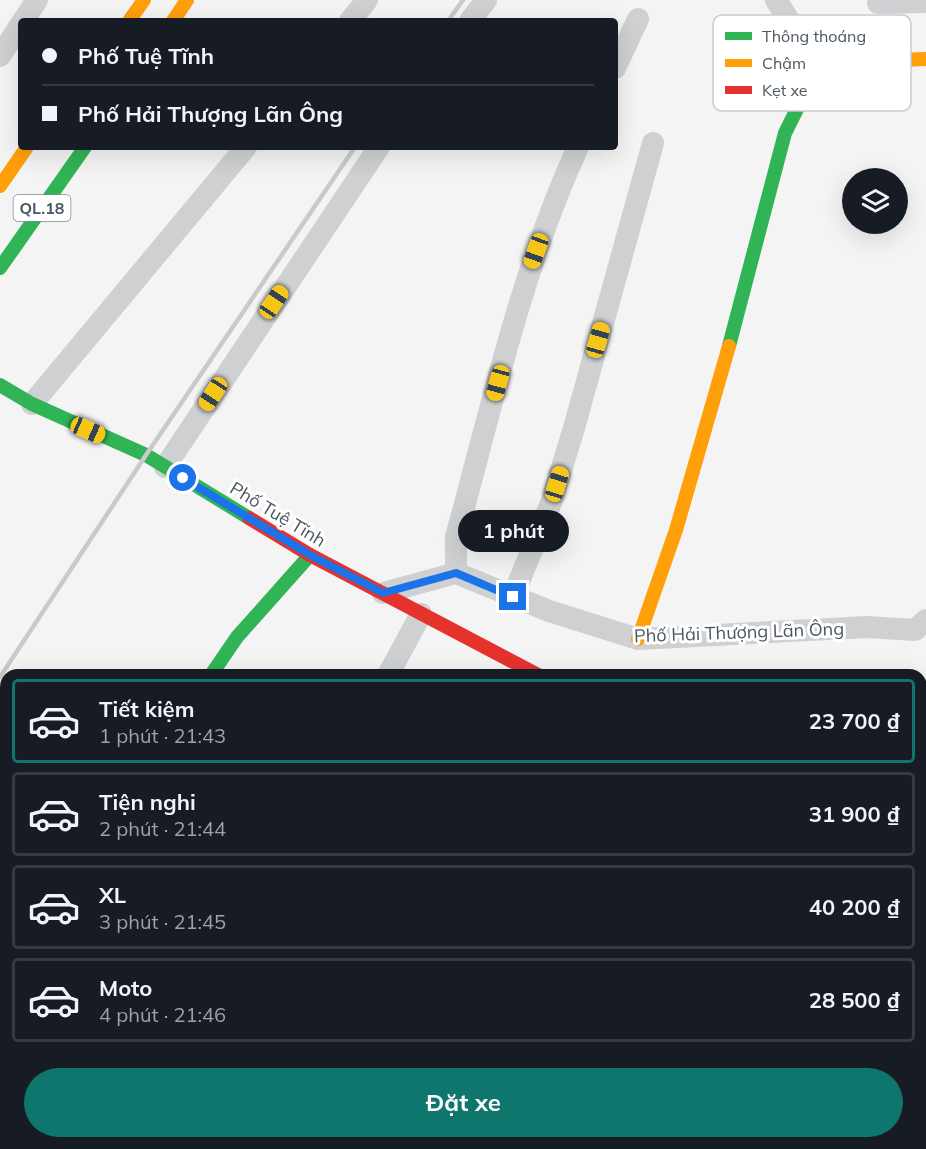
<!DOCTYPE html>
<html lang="vi">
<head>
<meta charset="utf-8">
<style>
  :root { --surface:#171b24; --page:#242831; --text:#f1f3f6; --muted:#9ea1a6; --line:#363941; --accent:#0f766e }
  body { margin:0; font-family:Mulish,sans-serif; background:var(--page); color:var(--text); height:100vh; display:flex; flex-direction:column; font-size:22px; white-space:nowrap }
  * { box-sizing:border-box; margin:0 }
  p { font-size:20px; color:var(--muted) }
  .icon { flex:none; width:33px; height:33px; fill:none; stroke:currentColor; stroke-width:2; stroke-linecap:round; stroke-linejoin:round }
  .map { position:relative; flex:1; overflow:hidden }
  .panel { position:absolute; left:0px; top:669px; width:927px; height:480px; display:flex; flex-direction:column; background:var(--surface); border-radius:18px 18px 0 0; box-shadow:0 6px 24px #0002 }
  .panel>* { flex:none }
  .banner { position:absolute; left:18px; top:18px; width:600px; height:132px; border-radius:6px; box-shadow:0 6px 24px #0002; display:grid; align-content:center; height:132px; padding:0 24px; background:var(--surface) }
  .controls { position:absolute; left:842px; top:168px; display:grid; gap:12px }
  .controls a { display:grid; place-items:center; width:66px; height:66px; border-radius:50%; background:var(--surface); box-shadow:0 6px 24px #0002; font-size:30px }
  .end { position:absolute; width:27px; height:27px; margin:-14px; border:8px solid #1a73e8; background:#fff; box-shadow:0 0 0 3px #fff }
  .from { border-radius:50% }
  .bubble { position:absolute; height:42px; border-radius:21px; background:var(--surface); box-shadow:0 6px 24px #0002; font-size:20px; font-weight:700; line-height:42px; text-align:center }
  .car { position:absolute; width:18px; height:36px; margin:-18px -9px; border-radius:8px; box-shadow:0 0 4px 2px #0007; background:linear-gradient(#f5c518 24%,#345 0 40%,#f5c518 0 76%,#345 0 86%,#f5c518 0) }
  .banner b { display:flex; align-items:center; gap:21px; height:57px; font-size:22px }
  .banner b+b { border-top:2px solid var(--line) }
  .banner i { width:15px; height:15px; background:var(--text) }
  ul { padding:10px 0 0; list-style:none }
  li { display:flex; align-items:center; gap:18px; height:84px; margin:0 12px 9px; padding:0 12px; border:3px solid var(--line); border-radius:6px }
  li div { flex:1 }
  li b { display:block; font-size:22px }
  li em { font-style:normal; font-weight:700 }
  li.selected { border-color:var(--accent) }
  li>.icon { width:54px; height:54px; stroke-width:1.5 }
  .cta { display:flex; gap:12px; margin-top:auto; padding:12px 24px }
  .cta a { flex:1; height:69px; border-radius:36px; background:var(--accent); color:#fff; font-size:24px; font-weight:700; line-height:69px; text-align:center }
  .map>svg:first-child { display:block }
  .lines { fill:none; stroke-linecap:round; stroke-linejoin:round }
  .street { stroke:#ced0d2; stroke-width:22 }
  .fast { stroke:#30b455; stroke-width:14 }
  .slow { stroke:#ff9f0a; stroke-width:14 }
  .jam { stroke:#e5322d; stroke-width:14 }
  .rail { stroke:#c9cacc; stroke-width:4.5 }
  .route { stroke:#1a73e8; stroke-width:8 }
  .labels { text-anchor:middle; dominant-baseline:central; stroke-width:6; stroke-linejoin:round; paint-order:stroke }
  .shield { fill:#fff; stroke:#808990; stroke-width:1.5 }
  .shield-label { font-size:16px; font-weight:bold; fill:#4a5661 }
  .street-label { font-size:18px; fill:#4a5661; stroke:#fff }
  .key { fill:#fff; stroke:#c9ccd0; stroke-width:1.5 }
  .key-label { font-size:16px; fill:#4a5661 }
</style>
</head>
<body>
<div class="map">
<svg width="926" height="1149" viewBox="0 0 926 1149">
  <rect width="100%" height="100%" fill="#f4f4f4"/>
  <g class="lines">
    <path class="street" d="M 776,0 L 826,78
      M 878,3 L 926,2
      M 23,21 L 37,0
      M 350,21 L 367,0
      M 470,21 L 486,0
      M 0,56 L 21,24
      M 615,68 L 638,19
      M 32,404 L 246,147
      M 165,467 L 379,147
      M 456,573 L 456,537 C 492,406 521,271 578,147
      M 383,593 L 456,573 L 549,611 L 638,639 L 867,627 L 915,630 L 926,620
      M 513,596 L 551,503 L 574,428 L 653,143
      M 388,675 L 421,614
      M 399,1143 L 401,1148
      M 558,1143 L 563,1149
      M 705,1143 L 710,1149"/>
    <path class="fast" d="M 0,268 L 85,147
      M 729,346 L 785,133 L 806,91 L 840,69
      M 0,385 L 32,404 L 146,455 L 249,518
      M 211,675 L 237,637 L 310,555
      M 921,890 L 926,893"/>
    <path class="slow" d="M 129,21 L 144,0
      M 173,21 L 187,0
      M 840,69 L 851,62 L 926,59
      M 0,186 L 27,147
      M 638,639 L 676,530 L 729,346
      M 0,994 L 6,984"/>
    <path class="jam" d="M 249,518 L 310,555 L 538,675"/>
    <path class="rail" d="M 448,21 L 463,0
      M 0,677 L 146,455 L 355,147"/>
  </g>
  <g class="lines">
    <path class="route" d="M 183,478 L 310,555 L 383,593 L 456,573 L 513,597"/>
  </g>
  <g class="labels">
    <rect class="shield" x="13.5" y="195" width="57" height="26" rx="4.5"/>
    <g class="shield-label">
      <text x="42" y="208">QL.18</text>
    </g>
    <g class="street-label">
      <text transform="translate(278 514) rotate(31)">Phố Tuệ Tĩnh</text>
      <text transform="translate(739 632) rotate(-2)">Phố Hải Thượng Lãn Ông</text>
    </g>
  </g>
  <rect x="713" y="15" width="198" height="96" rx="9" class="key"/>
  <rect x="725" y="32" width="27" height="8" fill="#30b455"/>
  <rect x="725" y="59" width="27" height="8" fill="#ff9f0a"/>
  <rect x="725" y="86" width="27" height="8" fill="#e5322d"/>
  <g class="key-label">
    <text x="762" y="42">Thông thoáng</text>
    <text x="762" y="69">Chậm</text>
    <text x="762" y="96">Kẹt xe</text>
  </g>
</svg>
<div class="controls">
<a><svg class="icon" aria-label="layers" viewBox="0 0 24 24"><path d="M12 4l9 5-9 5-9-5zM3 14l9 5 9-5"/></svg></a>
</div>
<i class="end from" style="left:183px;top:478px"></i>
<i class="end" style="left:513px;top:597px"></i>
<div class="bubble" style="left:458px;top:510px;width:111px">1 phút</div>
<i class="car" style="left:536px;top:251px;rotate:200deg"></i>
<i class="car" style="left:274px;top:302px;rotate:34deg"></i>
<i class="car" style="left:598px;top:340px;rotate:16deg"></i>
<i class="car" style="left:498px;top:383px;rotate:195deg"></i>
<i class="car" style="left:213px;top:394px;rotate:213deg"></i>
<i class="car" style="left:88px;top:430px;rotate:114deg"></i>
<i class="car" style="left:557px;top:484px;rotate:17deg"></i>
<div class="banner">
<b><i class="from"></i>Phố Tuệ Tĩnh</b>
<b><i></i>Phố Hải Thượng Lãn Ông</b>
</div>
<section class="panel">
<ul>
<li class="selected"><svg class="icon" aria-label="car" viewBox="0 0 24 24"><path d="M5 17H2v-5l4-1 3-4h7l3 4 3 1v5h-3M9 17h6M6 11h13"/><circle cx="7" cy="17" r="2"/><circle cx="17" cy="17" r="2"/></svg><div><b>Tiết kiệm</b><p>1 phút · 21:43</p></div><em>23 700 ₫</em></li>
<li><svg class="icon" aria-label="car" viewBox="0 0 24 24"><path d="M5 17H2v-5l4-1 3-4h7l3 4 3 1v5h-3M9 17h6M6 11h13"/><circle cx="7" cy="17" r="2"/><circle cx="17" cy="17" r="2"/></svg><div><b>Tiện nghi</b><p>2 phút · 21:44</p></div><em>31 900 ₫</em></li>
<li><svg class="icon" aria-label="car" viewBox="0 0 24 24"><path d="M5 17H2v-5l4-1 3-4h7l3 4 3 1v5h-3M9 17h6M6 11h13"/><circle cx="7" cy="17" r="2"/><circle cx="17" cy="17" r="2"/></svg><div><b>XL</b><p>3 phút · 21:45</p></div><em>40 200 ₫</em></li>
<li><svg class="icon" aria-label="car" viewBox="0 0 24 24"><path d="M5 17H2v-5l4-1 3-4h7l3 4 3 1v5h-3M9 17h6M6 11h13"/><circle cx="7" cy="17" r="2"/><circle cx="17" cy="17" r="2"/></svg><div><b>Moto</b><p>4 phút · 21:46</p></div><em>28 500 ₫</em></li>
</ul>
<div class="cta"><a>Đặt xe</a></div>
</section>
</div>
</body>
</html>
